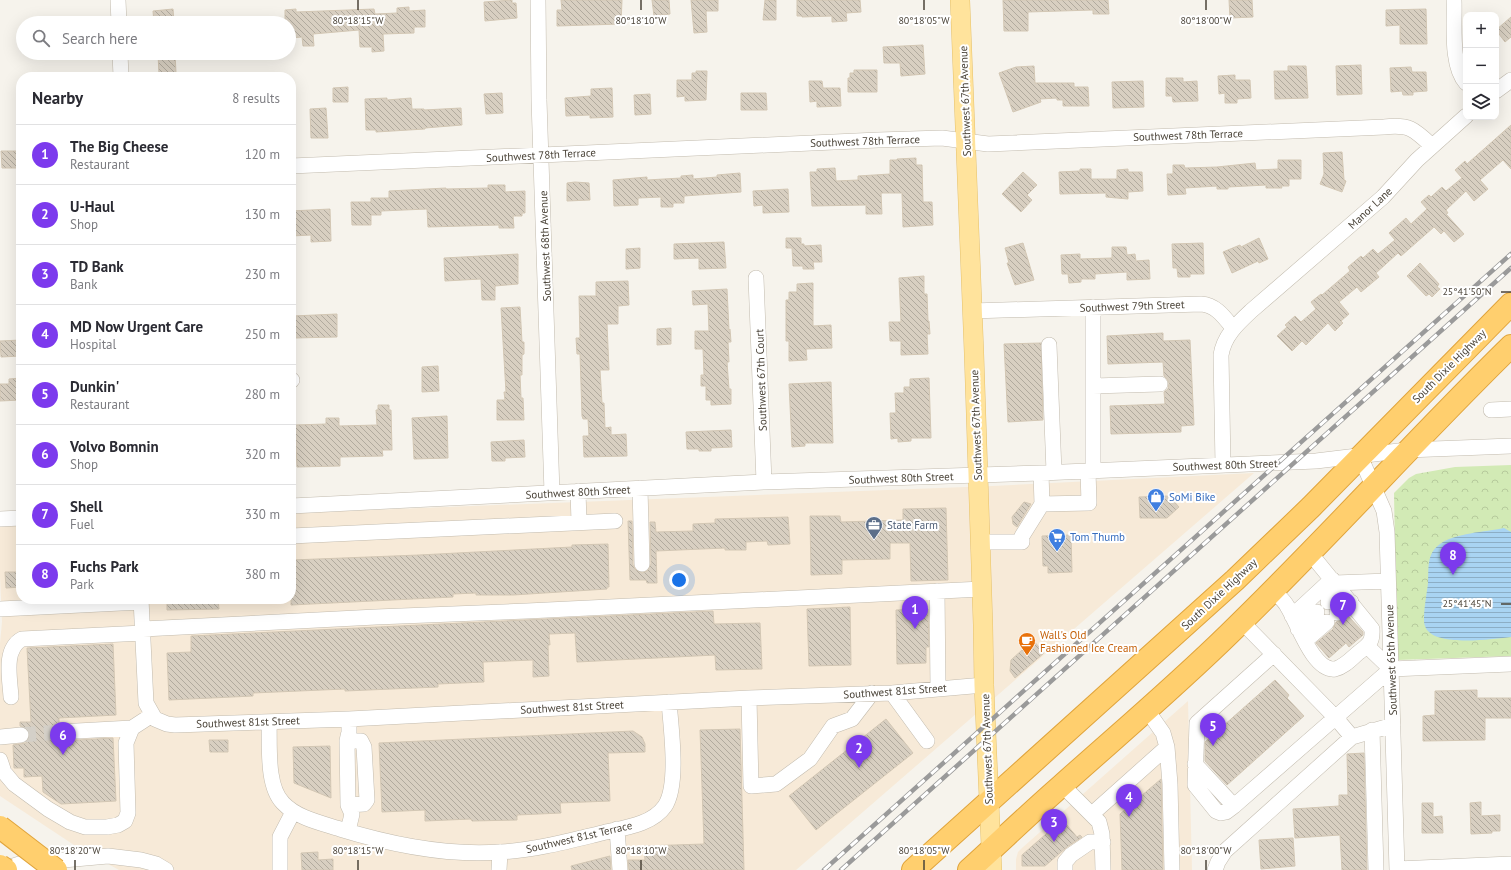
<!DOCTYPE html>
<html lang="en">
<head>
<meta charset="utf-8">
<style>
  :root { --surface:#fff; --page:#f7f7f7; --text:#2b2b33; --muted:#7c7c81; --line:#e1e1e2; --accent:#7c3aed }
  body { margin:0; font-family:"PT Sans",sans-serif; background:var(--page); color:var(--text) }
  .controls { position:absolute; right:12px; top:12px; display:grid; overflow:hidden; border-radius:8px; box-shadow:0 4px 16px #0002 }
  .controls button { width:36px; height:36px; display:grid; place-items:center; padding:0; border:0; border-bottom:1px solid var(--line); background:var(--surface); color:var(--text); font:20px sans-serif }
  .you { position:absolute; left:679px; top:580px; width:14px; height:14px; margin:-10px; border:3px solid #fff; border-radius:50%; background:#1a73e8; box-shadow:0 0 0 6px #1a73e833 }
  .badge { display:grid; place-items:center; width:26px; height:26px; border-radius:50%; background:var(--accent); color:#fff; font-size:13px; font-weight:700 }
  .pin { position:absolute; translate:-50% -33px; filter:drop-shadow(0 1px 2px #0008) }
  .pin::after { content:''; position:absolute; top:21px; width:14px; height:12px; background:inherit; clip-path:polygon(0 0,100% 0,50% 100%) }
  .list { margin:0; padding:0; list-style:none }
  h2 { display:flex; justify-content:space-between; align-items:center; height:52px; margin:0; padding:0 16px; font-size:17px }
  h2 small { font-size:13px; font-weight:400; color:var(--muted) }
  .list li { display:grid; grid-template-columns:26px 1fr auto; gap:12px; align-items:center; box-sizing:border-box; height:60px; padding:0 16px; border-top:1px solid var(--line) }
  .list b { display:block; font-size:15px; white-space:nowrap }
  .list p { margin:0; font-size:13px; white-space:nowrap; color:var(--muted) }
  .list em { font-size:13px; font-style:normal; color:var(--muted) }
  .icon { flex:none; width:22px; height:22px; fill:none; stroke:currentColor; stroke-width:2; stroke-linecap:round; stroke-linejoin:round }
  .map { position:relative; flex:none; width:1511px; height:870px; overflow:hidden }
  .search { position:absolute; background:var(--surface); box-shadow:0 4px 16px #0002; left:16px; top:16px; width:280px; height:44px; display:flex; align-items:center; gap:10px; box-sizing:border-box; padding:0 14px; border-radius:22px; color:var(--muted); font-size:15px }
  .panel { position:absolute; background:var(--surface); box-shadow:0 4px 16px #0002; left:16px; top:72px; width:280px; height:532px; border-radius:16px }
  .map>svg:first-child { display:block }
  .commercial { fill:#f7ead8 }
  .park { fill:url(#park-crowns) }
  .water { fill:url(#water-rules) }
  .building { fill:url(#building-back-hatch); stroke:#d3c7b4 }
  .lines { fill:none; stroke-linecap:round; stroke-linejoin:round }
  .minor-tunnel { stroke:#d4d0c8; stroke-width:15; stroke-dasharray:15 8; stroke-linecap:butt }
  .minor-casing { stroke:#c2bbae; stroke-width:16 }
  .major-casing { stroke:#e6c16a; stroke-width:20 }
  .highway-casing { stroke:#e0a43c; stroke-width:24 }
  .minor { stroke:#fff; stroke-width:15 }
  .major { stroke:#ffe39c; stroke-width:19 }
  .highway { stroke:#ffcf6e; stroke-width:22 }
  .rail-casing { stroke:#9a9a9a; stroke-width:4.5 }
  .rail { stroke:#fff; stroke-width:3; stroke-dasharray:9; stroke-linecap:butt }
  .highway-bridge-casing { stroke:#e0a43c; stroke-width:24; stroke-linecap:butt }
  .highway-bridge { stroke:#ffcf6e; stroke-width:22 }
  .ticks { fill:none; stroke:#4b4439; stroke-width:1.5 }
  .labels { text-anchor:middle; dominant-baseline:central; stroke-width:4; stroke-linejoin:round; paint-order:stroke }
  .street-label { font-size:11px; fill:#4b4439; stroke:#fff }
  .shop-label { font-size:11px; fill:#366cbe; stroke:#fff; text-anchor:start }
  .service-label { font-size:11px; fill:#4e5e75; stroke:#fff; text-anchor:start }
  .food-label { font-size:11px; fill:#c56008; stroke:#fff; text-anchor:start }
  .ticks-label { font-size:10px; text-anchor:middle; fill:#4b4439; stroke:#fff; stroke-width:4; stroke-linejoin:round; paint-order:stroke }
</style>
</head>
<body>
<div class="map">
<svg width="1511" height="870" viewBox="0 0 1511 870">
  <defs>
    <pattern id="park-crowns" width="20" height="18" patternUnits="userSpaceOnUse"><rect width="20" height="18" fill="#d2eab5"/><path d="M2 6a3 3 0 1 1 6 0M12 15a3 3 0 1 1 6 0" fill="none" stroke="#b6ca9c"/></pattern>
    <pattern id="water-rules" width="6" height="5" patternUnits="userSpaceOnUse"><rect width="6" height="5" fill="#a9d4f2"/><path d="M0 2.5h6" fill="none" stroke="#8caec5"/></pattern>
    <pattern id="building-back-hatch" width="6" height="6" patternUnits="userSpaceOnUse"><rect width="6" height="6" fill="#d8cfc1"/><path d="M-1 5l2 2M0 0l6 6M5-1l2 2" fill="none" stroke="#b1aa9e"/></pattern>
  </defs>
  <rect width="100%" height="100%" fill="#f6f3ec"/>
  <!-- commercial -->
  <path class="commercial" d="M1254,473L796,870H119L74,845L0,796V643L2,622L0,576V524L21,523V599H291V513L992,486Z
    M1188,701L1192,870H1016V859L1018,852L1022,848Z"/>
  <!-- park -->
  <path class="park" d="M1511,465V656L1397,660L1394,493L1409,478L1416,474L1455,467Z"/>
  <!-- water -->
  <path class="water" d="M1504,528L1511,532V637C1493,639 1432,648 1425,626C1422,618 1427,593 1428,583C1429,569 1426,554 1440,544C1455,533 1485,532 1504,528Z"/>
  <!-- building -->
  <path class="building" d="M512,0V3H516L517,18L485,21L484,2Z
    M561,0H622L621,24L557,26V10H562Z
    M652,0H669L670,14L654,16Z
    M691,0H718V11H706L707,32L694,33Z
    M765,0H776V20H763Z
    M797,0H860L861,12L846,13L847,21L832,22V16L802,17V16H797Z
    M1003,0H1108L1109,14H1093V10L1028,12V31H1004Z
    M1229,0H1252L1253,17L1230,18Z
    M409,7V11L425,10V27H414V33L383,34L384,51L372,52V47H360L359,30L313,34L314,46H303L302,37L289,38V23H285V10L296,9V12L374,9L375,14L397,13V8Z
    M173,9L174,23H154L153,11Z
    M1426,9L1427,44H1400V25L1386,26V10Z
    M1511,17V37L1505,42L1496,30Z
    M923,45L925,74L901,76L900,63H884L883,47Z
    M175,53L176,73L159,74L158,54Z
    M1361,65L1362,94L1337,95L1336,66Z
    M1034,66L1035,83H1074V87H1088L1089,106H1063V100H1057V98L1040,99L1041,102L1013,112L999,73L1016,67Z
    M1288,66H1306L1308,98L1275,99L1274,71H1288Z
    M1411,67L1412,72H1426L1427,91L1413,92V95H1403L1402,91L1391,92L1390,68Z
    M854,70H877V92H848V78H850V73H854Z
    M696,71H707L706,100L685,101V96L677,97V80H692V73H696Z
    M1235,75V80H1250L1251,98L1237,99V103H1225V93L1219,94L1218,76Z
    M1166,78H1183V82L1197,81L1198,101L1173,102L1172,96H1166Z
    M809,81H822L823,88H840L841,106L817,107V101L810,102Z
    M1143,81L1144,107L1113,108L1112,82Z
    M348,87V102H333V88Z
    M612,88L613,117L590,118V115L566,116L565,98L591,96V89Z
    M502,93L503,113L486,114L484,94Z
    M741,93H766L767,110H741Z
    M650,94L651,114L635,115L634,95Z
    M387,98V100L411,98L412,109H424V110L461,108L462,125L425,128V129L376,132V130H366L365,99Z
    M326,108L328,138H311L310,109Z
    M1511,125V169L1503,160L1480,180L1488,189L1474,201L1466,191L1446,210L1448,213L1446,214L1464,234L1454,242L1444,231L1441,234L1434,227L1401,256L1398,253L1376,273L1379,277L1361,292L1357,287L1339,302L1349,314L1341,321L1343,323L1335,331L1328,323L1306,345L1302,341L1292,351L1277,336L1287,327L1285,325L1295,316L1301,322L1316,309L1311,302L1321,294L1322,295L1350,271L1348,267L1361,256L1363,258L1373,249L1378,254L1395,240L1389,233L1406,218L1411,224L1427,209L1421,202L1429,195L1431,197L1442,187L1446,191L1462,178L1455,170L1465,161L1467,164Z
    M1,151H21V168H2Z
    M1342,152L1344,180L1346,181L1342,192L1320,184L1324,174L1323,153Z
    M916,158V165H922L923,202H932L933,225L903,227L902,193H881L882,214H866V205L812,206L810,172H817V169L835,168L836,181L858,180V176L890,174V160H897V159Z
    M1278,160H1301V179H1289V186H1281L1282,188H1266V185L1228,187V189H1217V186L1185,188L1186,194L1168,195L1167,174H1173V165H1184L1185,168L1217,167L1255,163L1256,170L1278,169Z
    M1080,169H1091V179H1117V170L1128,169V172H1142L1143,191L1128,192V199L1106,197V193L1060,194L1059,172L1080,171Z
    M1023,172L1037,185L1027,195L1032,200L1021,212L1002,194Z
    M740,173L741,192L684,196V203H673V207H661V197L638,198V205L614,206L613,180L647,177V180L681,178V176L693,175V179L717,177V175Z
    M575,182L589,183L590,200L567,201V183Z
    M488,185H505V192L525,191V213H522V216H513L514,228H499V225L428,227L427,209L381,211V215H371V225H352L351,202H371V198H389V191L446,188V189L488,188Z
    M788,189L789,212L763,213V205L754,206L753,191Z
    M330,209L331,241L311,242V235L291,236V211Z
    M786,238H801V244H804V246L821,245L822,262H813L814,269H803V266H793L792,248H786Z
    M1259,238L1268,259L1259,263L1258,261L1232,273L1223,252L1240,245L1241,247Z
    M724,242L726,268L699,269V258L674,259V244Z
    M1023,243L1034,280L1015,285L1007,263H1009L1005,248Z
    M1203,243L1204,274H1190V277H1178L1177,268H1173L1172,244Z
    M1112,247H1126L1127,255L1135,254L1136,261L1149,260L1150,279L1127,280V272L1095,274V279H1081V282L1069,283L1068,274H1062L1061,255L1080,254V259L1112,258Z
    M640,248V268L626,269V249Z
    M518,254V284L495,286V300H482L481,279L445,281L444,258Z
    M1420,263L1439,284L1437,287L1440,289L1432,297L1429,294L1426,296L1407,276Z
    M924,276V294H927L928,321H929L930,334H927L928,354L901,355V341H890L889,322H901L899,278Z
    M628,281L629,305L618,306V324H607L609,370H600L602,403H604L605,428L611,427V435L626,434L627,456L584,457L583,436H589L588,419H583L582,416L580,354H577L576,338H580L579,296H596V282Z
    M813,283V326L831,325L832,348L806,349L807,360L789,361V341H786V300H789V292H797V284Z
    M727,289L729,330L730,329L731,342H728L729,362H727L729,389H731V404L711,405V400H706V386H701V375H704L703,349H695V331H709L708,304L693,305L692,291Z
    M520,307L522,342H524V354L522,355V375H520L521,398H523L524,420H497V400H505L504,392H506L501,308Z
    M337,314V337L294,338L293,316Z
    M671,328V344L657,345V329Z
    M1163,333V341L1190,340L1194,425L1181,426V432L1111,434L1110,406L1165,404L1164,392L1168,389L1169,383L1167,379L1164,376L1163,362L1108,364L1107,336Z
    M21,340V356L1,357L0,341Z
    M1041,343L1043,420L1008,422L1004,344Z
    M438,366L439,391L422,392V367Z
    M21,378V400L0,401V384H9V379Z
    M929,378L931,438H911V441L898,442V438L891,439L890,413H896L895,393H904V387H910V379Z
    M831,382L833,443H805V446L792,447L789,384Z
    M378,405H389V410H391L392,450H382L383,456L340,457V466L297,467L295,425L326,424V418H339V426L377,425L376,410H378Z
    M447,416L448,458L414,459L412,418Z
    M731,430L732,447L711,448V451H699V449H687L686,432Z
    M524,440L525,457L505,458V461H492L491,442Z
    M1169,496L1179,507L1167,518H1140L1139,497Z
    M1024,502L1031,504L1017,527L1013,524L1012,517Z
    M946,508L948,580L911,581L910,543H890V559L842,560V574L811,575L810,516H840L841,522L903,520V509Z
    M788,517L790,544L768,545L767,541L746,542V550H725V548L656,551L657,583H647L646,580H630L628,521H632L633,565L635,569L642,573L647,571L651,564L650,522H655L656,532L693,531V524L715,523V519Z
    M1071,535L1072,572L1048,573V566H1043L1042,536Z
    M608,544L609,587H607V589L513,595H476V593L453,594V597L291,605L292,560L419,555L572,547V545Z
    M5,572H21V587L6,588Z
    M167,599H218L219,609L167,610Z
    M850,607L851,665L809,666L807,609Z
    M928,609L929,647H926V663L897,664L896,610Z
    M713,611L714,624L760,623L762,669L716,670L715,655L577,662L575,633L549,634L550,645H548L549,676L533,677V660L483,662L484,682L438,684V687L345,691V689L253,693V696L169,700L167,653L191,652V636Z
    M1348,616L1363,632V635L1349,647L1346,643L1329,658L1316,643L1333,629L1336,622L1342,620Z
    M1033,640L1044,653L1015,678L1010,671L1011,660Z
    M113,644L116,715L59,718V723L54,725L50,732L52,737L59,741L113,738L116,801L61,804L43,792L42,776L24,777V768H14L13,745L26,743L29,739L30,735L28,729L20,726V722H31L27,648Z
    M1275,680L1289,695L1287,698L1304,716L1227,785L1205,761V742Z
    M1477,690V698H1511V718H1485V740L1423,741V716L1435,715V691Z
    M886,719L913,753L816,830L789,796Z
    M740,729L744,870H629L628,860H645L644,846L704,844L700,730Z
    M633,731L642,737L645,744V752L608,753L610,801L560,803L561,813L517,815V820L472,821L471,819L425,821V810L382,812L379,743Z
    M209,740H228V752H210Z
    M330,746L331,798L294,783L293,747Z
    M1364,753L1367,870H1342L1340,835L1295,838L1293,809L1339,806V795H1348L1347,754Z
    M1161,779L1163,870H1122L1120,814Z
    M1481,802V816L1500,815V831H1492V833L1471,834L1470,803Z
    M1422,803H1433V817L1442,816L1443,833H1422Z
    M1061,818L1077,837L1080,835L1082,837L1067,847L1045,866H1022V855L1054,827L1053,826Z
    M1293,838L1295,866L1261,869L1259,840Z
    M318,852V860L333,859V870H302L301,853Z
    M610,856L611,870H572L571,866Z"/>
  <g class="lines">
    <!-- minor-tunnel -->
    <path class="minor-tunnel" d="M21,735L59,732"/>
    <defs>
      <path id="minor" d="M118,0L119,23
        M538,0L539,100L552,493
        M1454,0C1455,23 1450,65 1466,83
        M120,53L121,77
        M1496,91L1511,80
        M291,166L878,140L942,138L988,144L1384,127C1409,124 1414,129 1432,146
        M756,278L764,482
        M1093,307V471
        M972,311L1201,304C1216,305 1224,317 1233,328
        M1049,345L1054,472
        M291,381L292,380
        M1093,386L1160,384
        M1491,410L1511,409
        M1360,456L1384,511L1387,532L1397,870
        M1223,465L1221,355C1224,336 1237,324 1251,311L1383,197L1417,160L1466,116
        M1041,473L1042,504
        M640,488L642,564
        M578,491L579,522
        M291,506L764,482L1041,473L1316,461L1407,450L1511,446
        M0,519L21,518
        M291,536L615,521
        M980,542H1022V536L1042,504L1089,503L1088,471
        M1335,583L1388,581
        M1273,590C1277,595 1284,600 1287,606C1297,621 1313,672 1335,669C1344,667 1351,659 1358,653C1368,645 1373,643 1372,629L1310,553
        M937,591L938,689
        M141,599L146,703L155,719L167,724L175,725L349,719L749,698L892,693L984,685
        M1328,602L1341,590
        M0,609L141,602
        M1337,613L1351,602
        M1292,616L1332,579
        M1242,622L1335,717L1352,737
        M143,629L376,617L527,611L982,589
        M1298,629L1317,612
        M1305,641L1327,622
        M1367,646L1391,669
        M1274,654L1197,723L1195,785L1216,811L1221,813L1226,812L1234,806L1391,669
        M1391,669L1511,664
        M892,693L927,741
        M11,697C10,679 3,649 22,639L143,633
        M749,698L751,786L776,784L810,759L833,726L852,719L872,693
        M1147,710L1163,733L1167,747L1170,784L1172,870
        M269,722C270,745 266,786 283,803C297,818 321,823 340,829C392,845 447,856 501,852C536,850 569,841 602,833C623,828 652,825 665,806C679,785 671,728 669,702
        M1372,730L1376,870
        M59,732L132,728
        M0,737L21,735
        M347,741H361L364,747L367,800L364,804L348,805
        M0,760L4,772L14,784L48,809L70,822L85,827H107L118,825L125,821L128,813L126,743L132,728L152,715
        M1195,764L1234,806
        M1062,785L1099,822L1102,834L1103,870
        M1092,814L1167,747
        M617,829L620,870
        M348,831L352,814L348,805L347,741L349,732V719
        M1397,869L1511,864
        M1,870L19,864L108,856L141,860L156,864L166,870
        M280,870V837L293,812
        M499,870L500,852
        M1065,870V862L1071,855L1090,842H1103
        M1215,870L1218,862L1225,851L1352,737L1393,725"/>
      <path id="major" d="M960,0L974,353L983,625L984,685L992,870"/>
      <path id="highway" d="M913,870L1235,580L1311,507L1511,304
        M969,870C1000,842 1030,813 1061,786C1118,735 1176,686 1230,633C1326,540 1415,440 1511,346"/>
    </defs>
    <!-- minor casing -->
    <use href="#minor" class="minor-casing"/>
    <!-- major casing -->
    <use href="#major" class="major-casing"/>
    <!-- highway casing -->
    <use href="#highway" class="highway-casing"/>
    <!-- minor -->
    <use href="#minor" class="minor"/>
    <!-- major -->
    <use href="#major" class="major"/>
    <!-- highway -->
    <use href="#highway" class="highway"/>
    <defs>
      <path id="rail" d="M824,870L1511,254
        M841,870L1511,268"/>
    </defs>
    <!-- rail casing -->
    <use href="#rail" class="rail-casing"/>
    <!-- rail -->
    <use href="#rail" class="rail"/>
    <defs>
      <path id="highway-bridge" d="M0,827L56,870
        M0,866L6,870"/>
    </defs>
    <!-- highway-bridge casing -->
    <use href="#highway-bridge" class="highway-bridge-casing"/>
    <!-- highway-bridge -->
    <use href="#highway-bridge" class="highway-bridge"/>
  </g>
  <!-- ticks -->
  <path class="ticks" d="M358,0V10M641,0V10M924,0V10M1206,0V10M1501,292H1511M1501,604H1511M75,860V870M358,860V870M641,860V870M924,860V870M1206,860V870"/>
  <!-- icons -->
  <defs>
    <symbol id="shop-pin" viewBox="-11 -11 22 30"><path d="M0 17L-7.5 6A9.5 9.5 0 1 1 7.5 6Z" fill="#3f7fe0" stroke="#fff"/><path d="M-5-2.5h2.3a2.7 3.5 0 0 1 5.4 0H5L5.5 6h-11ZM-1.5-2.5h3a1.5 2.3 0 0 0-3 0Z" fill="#fff"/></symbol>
    <symbol id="office-pin" viewBox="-11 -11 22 30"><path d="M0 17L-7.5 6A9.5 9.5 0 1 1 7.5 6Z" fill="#5c6f8a" stroke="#fff"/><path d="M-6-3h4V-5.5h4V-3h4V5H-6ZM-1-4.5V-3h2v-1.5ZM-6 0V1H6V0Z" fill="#fff"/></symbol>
    <symbol id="supermarket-pin" viewBox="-11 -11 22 30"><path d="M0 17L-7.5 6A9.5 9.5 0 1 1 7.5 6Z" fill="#3f7fe0" stroke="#fff"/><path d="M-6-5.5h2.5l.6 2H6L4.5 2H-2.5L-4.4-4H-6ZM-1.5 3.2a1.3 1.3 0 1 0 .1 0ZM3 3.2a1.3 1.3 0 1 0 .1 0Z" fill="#fff"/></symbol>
    <symbol id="cafe-pin" viewBox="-11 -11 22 30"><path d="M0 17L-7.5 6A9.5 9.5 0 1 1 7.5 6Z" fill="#e8710a" stroke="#fff"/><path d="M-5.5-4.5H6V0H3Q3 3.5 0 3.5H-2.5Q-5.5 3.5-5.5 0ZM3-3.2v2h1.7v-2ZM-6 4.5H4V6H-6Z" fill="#fff"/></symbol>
  </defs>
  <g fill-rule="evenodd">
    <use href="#shop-pin" x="1146" y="487" width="20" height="27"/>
    <use href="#office-pin" x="864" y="515" width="20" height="27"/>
    <use href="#supermarket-pin" x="1047" y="527" width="20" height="27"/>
    <use href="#cafe-pin" x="1017" y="631" width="20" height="27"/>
  </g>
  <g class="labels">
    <!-- street labels -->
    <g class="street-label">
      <text transform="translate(965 101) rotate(-92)">Southwest 67th Avenue</text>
      <text transform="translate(1188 135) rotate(-2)">Southwest 78th Terrace</text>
      <text transform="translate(865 141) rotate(-2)">Southwest 78th Terrace</text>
      <text transform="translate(541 155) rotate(-3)">Southwest 78th Terrace</text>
      <text transform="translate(1370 208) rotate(-43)">Manor Lane</text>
      <text transform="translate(545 246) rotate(-92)">Southwest 68th Avenue</text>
      <text transform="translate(1132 306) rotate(-2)">Southwest 79th Street</text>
      <text transform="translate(1449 366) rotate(-45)">South Dixie Highway</text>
      <text transform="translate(761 380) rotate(-92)">Southwest 67th Court</text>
      <text transform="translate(976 425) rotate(-92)">Southwest 67th Avenue</text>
      <text transform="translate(1225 465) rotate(-2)">Southwest 80th Street</text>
      <text transform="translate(901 478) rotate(-2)">Southwest 80th Street</text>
      <text transform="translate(578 492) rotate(-3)">Southwest 80th Street</text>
      <text transform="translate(1219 594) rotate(-43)">South Dixie Highway</text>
      <text transform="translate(1391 660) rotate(-92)">Southwest 65th Avenue</text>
      <text transform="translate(895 691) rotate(-4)">Southwest 81st Street</text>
      <text transform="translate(572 707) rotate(-3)">Southwest 81st Street</text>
      <text transform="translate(248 722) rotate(-2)">Southwest 81st Street</text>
      <text transform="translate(987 749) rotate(-92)">Southwest 67th Avenue</text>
      <text transform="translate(579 837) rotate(-13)">Southwest 81st Terrace</text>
    </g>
    <!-- shop labels -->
    <g class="shop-label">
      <text x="1169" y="497">SoMi Bike</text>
      <text x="1070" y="537">Tom Thumb</text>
    </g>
    <!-- service labels -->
    <g class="service-label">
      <text x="887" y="525">State Farm</text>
    </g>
    <!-- food labels -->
    <g class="food-label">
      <text x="1040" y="635">Wall's Old<tspan x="1040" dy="13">Fashioned Ice Cream</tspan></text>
    </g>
  </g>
  <g class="ticks-label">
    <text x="358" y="24">80°18'15"W</text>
    <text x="641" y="24">80°18'10"W</text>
    <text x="924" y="24">80°18'05"W</text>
    <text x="1206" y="24">80°18'00"W</text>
    <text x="1467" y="295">25°41'50"N</text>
    <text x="1467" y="607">25°41'45"N</text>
    <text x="75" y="854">80°18'20"W</text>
    <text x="358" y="854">80°18'15"W</text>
    <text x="641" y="854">80°18'10"W</text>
    <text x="924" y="854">80°18'05"W</text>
    <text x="1206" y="854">80°18'00"W</text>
  </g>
</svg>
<div class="controls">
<button>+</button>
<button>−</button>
<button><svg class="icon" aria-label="layers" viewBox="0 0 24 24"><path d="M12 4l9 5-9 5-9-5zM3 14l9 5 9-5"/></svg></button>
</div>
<div class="you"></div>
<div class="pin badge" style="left:915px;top:629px">1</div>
<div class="pin badge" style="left:859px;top:768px">2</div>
<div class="pin badge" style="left:1054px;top:842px">3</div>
<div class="pin badge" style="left:1129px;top:817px">4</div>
<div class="pin badge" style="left:1213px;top:746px">5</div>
<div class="pin badge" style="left:63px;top:755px">6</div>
<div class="pin badge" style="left:1343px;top:625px">7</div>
<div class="pin badge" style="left:1453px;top:575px">8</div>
<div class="search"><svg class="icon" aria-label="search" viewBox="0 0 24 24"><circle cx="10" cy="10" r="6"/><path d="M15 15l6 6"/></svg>Search here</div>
<section class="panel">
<h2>Nearby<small>8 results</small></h2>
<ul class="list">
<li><span class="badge">1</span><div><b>The Big Cheese</b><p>Restaurant</p></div><em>120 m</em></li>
<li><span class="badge">2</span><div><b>U-Haul</b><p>Shop</p></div><em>130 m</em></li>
<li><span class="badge">3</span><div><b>TD Bank</b><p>Bank</p></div><em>230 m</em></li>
<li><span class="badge">4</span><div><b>MD Now Urgent Care</b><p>Hospital</p></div><em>250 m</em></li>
<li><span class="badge">5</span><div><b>Dunkin'</b><p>Restaurant</p></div><em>280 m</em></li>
<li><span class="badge">6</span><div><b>Volvo Bomnin</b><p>Shop</p></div><em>320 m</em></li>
<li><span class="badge">7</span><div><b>Shell</b><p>Fuel</p></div><em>330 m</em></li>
<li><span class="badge">8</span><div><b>Fuchs Park</b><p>Park</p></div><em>380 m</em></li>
</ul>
</section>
</div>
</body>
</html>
